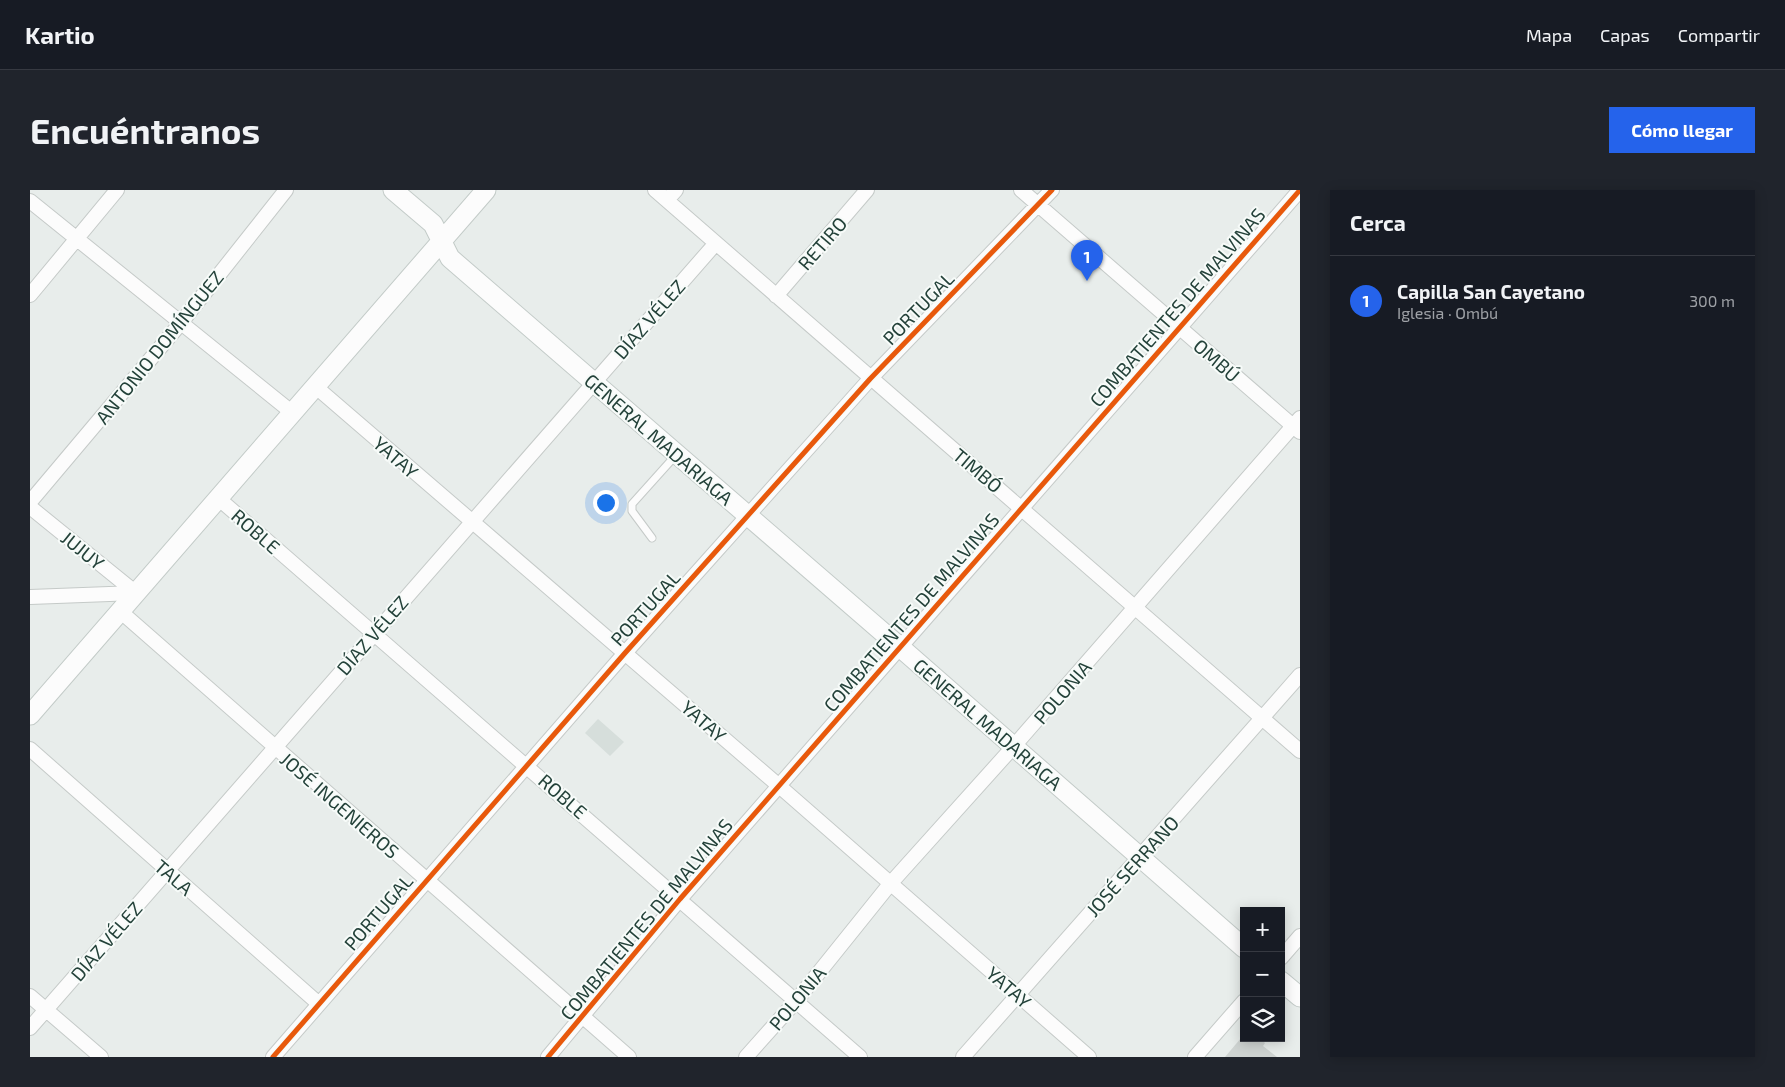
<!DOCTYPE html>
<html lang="es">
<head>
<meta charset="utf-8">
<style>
  :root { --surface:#171b24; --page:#20242c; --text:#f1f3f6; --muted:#9ea1a6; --line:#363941; --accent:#2563eb }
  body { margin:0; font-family:"Exo 2",sans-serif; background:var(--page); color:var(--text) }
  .controls { position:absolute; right:15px; bottom:15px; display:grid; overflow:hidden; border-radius:0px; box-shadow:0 2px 12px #0003 }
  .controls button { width:45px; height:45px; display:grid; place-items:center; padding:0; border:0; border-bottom:1px solid var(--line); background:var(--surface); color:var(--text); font:25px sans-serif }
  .you { position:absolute; left:575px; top:312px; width:18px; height:18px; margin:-12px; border:4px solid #fff; border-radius:50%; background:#1a73e8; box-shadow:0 0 0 8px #1a73e833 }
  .badge { display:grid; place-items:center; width:32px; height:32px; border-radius:50%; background:var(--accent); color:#fff; font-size:16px; font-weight:700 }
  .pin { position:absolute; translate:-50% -41px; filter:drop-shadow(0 1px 2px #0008) }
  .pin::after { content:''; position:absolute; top:26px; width:18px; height:15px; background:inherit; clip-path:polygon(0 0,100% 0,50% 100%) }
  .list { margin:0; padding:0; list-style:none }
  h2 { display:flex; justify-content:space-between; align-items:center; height:65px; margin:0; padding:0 20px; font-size:21px }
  h2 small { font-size:16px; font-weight:400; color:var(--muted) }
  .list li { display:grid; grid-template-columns:32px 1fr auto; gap:15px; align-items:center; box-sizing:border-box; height:90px; padding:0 20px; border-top:1px solid var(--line) }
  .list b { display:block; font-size:19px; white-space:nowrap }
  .list p { margin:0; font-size:16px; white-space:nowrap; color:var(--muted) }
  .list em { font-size:16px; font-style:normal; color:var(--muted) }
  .icon { flex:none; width:28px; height:28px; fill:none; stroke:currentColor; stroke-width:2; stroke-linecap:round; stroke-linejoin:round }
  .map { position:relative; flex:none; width:1270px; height:867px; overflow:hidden; border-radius:0px }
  header { display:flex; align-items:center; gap:30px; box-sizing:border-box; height:70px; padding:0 25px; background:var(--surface); border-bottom:1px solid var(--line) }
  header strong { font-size:24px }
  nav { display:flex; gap:28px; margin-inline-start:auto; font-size:18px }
  .intro { display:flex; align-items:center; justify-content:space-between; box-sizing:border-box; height:120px; padding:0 30px }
  h1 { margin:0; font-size:35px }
  .button { padding:12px 22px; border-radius:0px; background:var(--accent); color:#fff; font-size:18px; font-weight:700 }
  main { display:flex; gap:30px; padding:0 30px }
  aside { flex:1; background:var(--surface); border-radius:0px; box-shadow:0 2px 12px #0003 }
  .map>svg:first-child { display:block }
  .built { fill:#d6dedb }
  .building { fill:#cfd4d2 }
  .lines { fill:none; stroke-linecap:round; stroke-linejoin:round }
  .lane-casing { stroke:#c5cac8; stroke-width:9 }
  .street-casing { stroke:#c5cac8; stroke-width:16 }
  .secondary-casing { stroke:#c3cbc8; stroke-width:21 }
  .lane { stroke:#fcfcfc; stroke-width:7 }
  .street { stroke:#fcfcfc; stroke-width:14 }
  .secondary { stroke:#fcfcfc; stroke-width:19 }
  .cycleway-casing { stroke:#f7fbf9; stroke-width:8 }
  .cycleway { stroke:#e8590c; stroke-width:5 }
  .labels { text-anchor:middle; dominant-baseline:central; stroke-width:4; stroke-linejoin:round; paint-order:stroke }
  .street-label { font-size:19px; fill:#24423a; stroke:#f7fbf9 }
</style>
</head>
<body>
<header>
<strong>Kartio</strong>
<nav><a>Mapa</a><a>Capas</a><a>Compartir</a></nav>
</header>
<div class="intro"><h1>Encuéntranos</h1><a class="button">Cómo llegar</a></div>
<main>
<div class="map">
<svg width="1270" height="867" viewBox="0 0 1270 867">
  <rect width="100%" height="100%" fill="#e8edeb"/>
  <!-- built -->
  <path class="built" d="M568,529L594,552L580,566L555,543Z"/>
  <!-- building -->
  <path class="building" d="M1211,848H1230L1235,853L1233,856L1247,867H1195Z"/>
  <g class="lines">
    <defs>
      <path id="lane" d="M622,348L602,321V314L646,265"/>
      <path id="street" d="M625,0L1270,561
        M991,0L1270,242
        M637,10L646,0
        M0,11L264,224
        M0,105L87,0
        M746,106L837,0
        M286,197L748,595L1059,867
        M188,308L830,867
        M0,312L150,134L256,0
        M0,317L106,403
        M0,407L106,403
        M90,421L599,867
        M0,559L289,814
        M1251,768L1270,746
        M0,806L71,867
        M0,838L686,53
        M243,867L595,463L840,189L1022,0
        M518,867L650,709L1270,0
        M716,867L766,811L860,694L984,556L1270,228
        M933,867L1270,485
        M1165,867L1214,811"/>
      <path id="secondary" d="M363,0L403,34L420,68L871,458L1214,758
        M0,525L456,0
        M1251,791L1270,807"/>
    </defs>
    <!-- lane casing -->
    <use href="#lane" class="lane-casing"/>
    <!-- street casing -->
    <use href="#street" class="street-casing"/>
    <!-- secondary casing -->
    <use href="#secondary" class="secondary-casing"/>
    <!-- lane -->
    <use href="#lane" class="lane"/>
    <!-- street -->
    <use href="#street" class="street"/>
    <!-- secondary -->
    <use href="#secondary" class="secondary"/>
    <defs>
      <path id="cycleway" d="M243,867L595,463L840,189L1022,0
        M518,867L650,709L1270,0"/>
    </defs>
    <!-- cycleway casing -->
    <use href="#cycleway" class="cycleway-casing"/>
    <!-- cycleway -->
    <use href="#cycleway" class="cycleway"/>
  </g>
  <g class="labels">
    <!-- street labels -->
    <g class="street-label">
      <text transform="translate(792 53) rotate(-49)">RETIRO</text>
      <text transform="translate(1147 117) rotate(-49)">COMBATIENTES DE MALVINAS</text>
      <text transform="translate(888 118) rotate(-46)">PORTUGAL</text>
      <text transform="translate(619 129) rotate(-49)">DÍAZ VÉLEZ</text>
      <text transform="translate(129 157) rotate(-51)">ANTONIO DOMÍNGUEZ</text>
      <text transform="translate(1187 170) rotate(41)">OMBÚ</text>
      <text transform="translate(629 249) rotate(41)">GENERAL MADARIAGA</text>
      <text transform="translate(366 267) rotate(41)">YATAY</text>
      <text transform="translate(948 280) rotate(40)">TIMBÓ</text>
      <text transform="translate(226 341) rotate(41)">ROBLE</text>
      <text transform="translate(53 360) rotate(39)">JUJUY</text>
      <text transform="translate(615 418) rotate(-48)">PORTUGAL</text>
      <text transform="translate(881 422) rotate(-49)">COMBATIENTES DE MALVINAS</text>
      <text transform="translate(342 445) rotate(-49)">DÍAZ VÉLEZ</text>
      <text transform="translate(1032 502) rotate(-49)">POLONIA</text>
      <text transform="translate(674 531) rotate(41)">YATAY</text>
      <text transform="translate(958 534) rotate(41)">GENERAL MADARIAGA</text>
      <text transform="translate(533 606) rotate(41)">ROBLE</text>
      <text transform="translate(310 615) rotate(41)">JOSÉ INGENIEROS</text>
      <text transform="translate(1102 676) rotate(-48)">JOSÉ SERRANO</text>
      <text transform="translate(144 687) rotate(41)">TALA</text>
      <text transform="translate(348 722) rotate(-49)">PORTUGAL</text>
      <text transform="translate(616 729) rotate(-50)">COMBATIENTES DE MALVINAS</text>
      <text transform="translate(76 751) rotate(-49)">DÍAZ VÉLEZ</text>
      <text transform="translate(979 797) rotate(41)">YATAY</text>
      <text transform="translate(767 808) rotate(-50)">POLONIA</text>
    </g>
  </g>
</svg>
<div class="controls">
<button>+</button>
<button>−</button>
<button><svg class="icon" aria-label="layers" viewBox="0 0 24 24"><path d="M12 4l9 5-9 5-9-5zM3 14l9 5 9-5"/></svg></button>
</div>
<div class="you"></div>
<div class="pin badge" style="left:1057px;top:91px">1</div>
</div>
<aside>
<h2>Cerca<small></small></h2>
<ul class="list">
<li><span class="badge">1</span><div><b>Capilla San Cayetano</b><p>Iglesia · Ombú</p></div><em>300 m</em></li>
</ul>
</aside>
</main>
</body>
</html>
